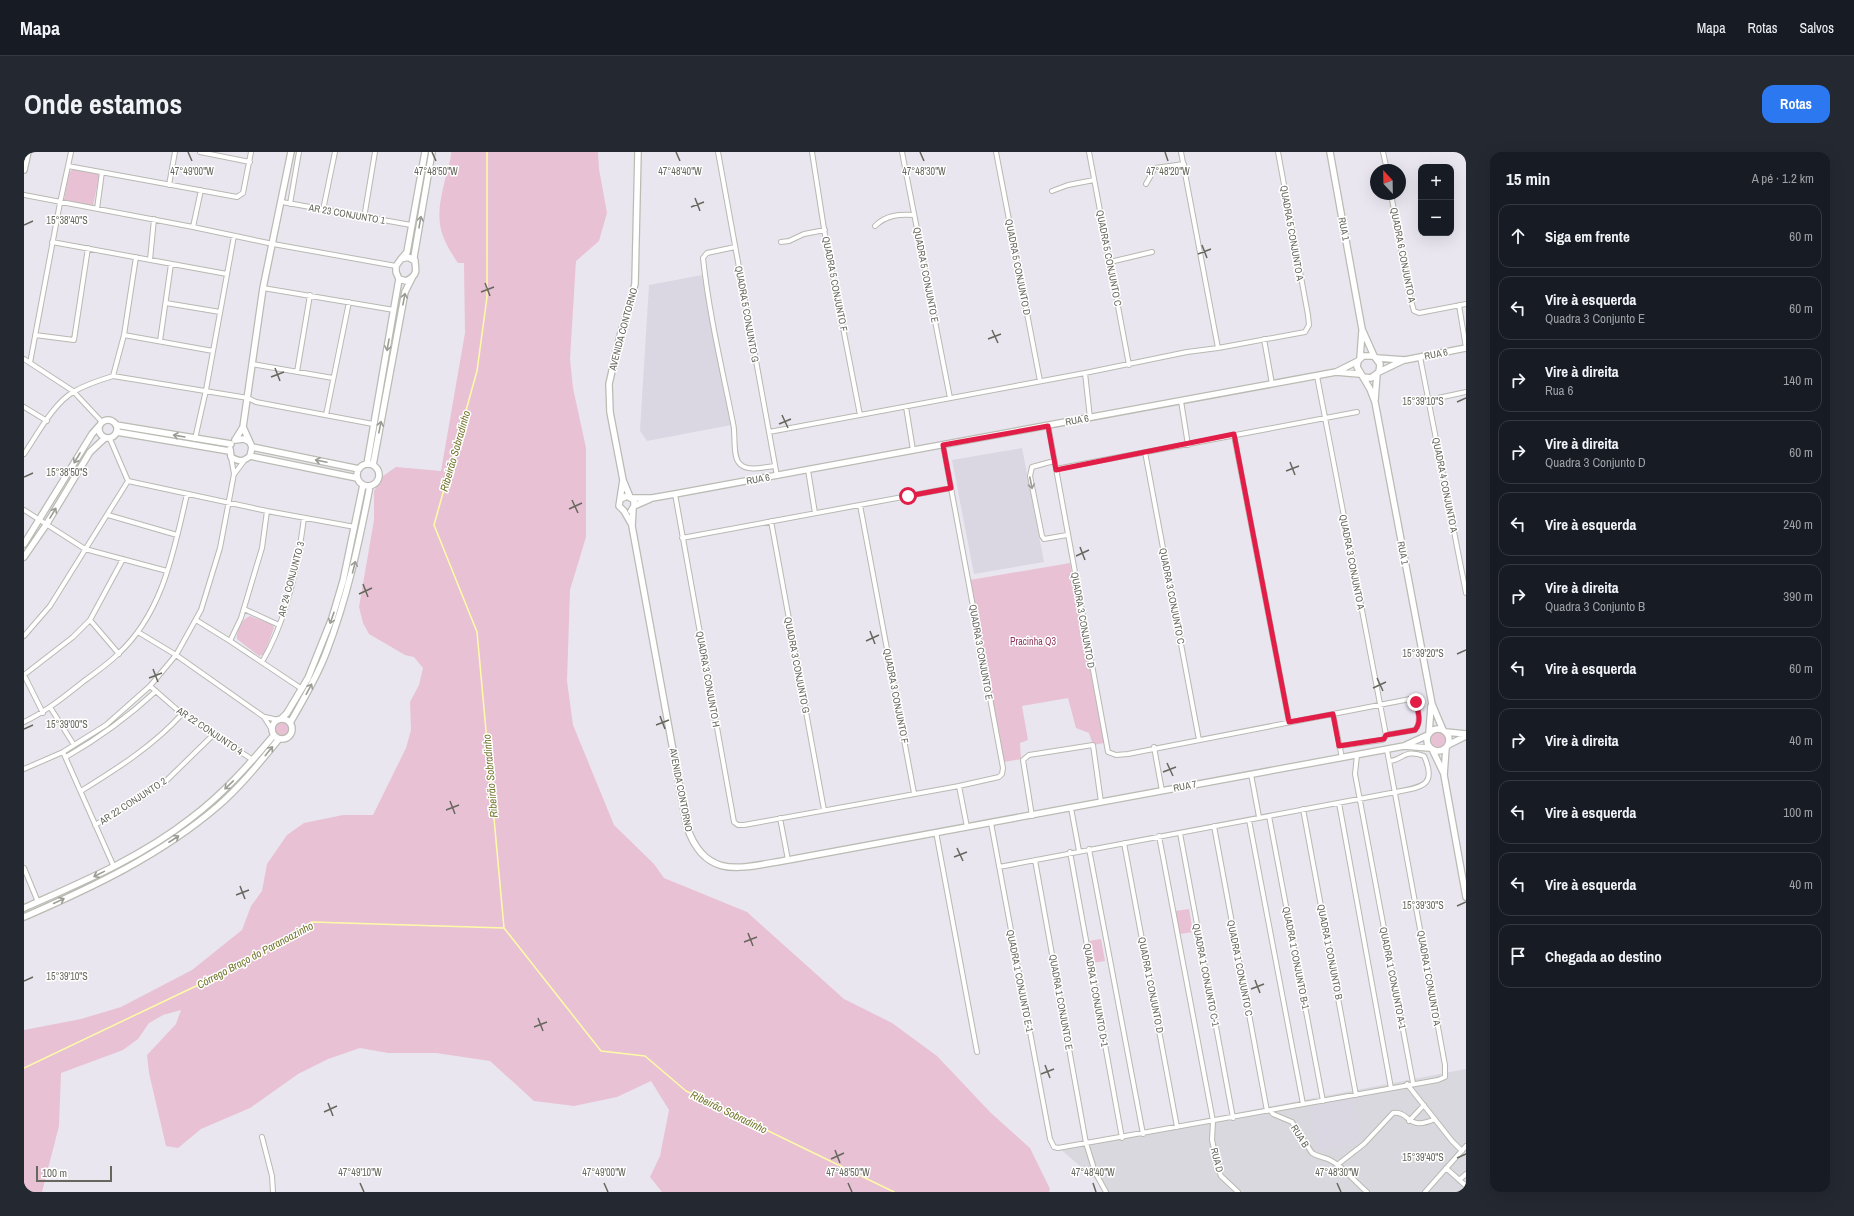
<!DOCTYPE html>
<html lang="pt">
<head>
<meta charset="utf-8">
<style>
  :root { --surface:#171b24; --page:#242831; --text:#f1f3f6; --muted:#9ea1a6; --line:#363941; --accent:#2b78f1 }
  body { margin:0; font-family:"Archivo Narrow",sans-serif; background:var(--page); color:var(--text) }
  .controls { position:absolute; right:12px; top:12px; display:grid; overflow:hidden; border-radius:8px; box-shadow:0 4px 16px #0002 }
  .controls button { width:36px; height:36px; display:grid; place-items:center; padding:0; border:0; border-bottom:1px solid var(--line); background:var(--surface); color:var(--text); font:20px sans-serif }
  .compass { position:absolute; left:1346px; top:12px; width:36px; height:36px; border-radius:50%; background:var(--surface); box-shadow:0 4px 16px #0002; rotate:338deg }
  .scale { position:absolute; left:12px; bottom:10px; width:76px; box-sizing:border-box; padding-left:4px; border:2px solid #66675d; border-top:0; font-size:11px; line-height:14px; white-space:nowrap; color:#66675d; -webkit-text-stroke:3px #fff; paint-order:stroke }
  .stop { position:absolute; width:12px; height:12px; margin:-9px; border:3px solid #e11d48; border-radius:50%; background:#fff }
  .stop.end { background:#e11d48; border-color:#fff; box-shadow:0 1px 4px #0008 }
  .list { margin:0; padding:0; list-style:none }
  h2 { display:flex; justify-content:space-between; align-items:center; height:52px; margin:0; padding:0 16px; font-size:17px }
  h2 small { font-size:13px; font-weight:400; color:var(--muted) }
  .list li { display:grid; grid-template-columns:26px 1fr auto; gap:12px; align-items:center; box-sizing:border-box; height:64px; margin:0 8px 8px; padding:0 8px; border:1px solid var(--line); border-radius:12px }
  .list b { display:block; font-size:15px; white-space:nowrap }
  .list p { margin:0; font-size:13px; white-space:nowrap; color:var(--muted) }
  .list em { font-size:13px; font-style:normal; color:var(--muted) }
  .icon { flex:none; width:22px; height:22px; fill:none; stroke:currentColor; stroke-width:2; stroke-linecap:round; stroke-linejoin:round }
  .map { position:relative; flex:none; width:1442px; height:1040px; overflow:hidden; border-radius:12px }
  header { display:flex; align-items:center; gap:24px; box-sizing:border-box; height:56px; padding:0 20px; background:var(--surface); border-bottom:1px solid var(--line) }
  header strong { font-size:19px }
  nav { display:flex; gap:22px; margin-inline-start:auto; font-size:14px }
  .intro { display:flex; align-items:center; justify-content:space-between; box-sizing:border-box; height:96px; padding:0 24px }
  h1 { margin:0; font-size:28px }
  .button { padding:10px 18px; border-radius:12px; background:var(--accent); color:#fff; font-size:14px; font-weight:700 }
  main { display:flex; gap:24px; padding:0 24px }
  aside { flex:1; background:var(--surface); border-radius:12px; box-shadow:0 4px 16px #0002 }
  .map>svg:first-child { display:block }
  .industrial { fill:#dad8df }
  .education { fill:#dad7e2 }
  .green { fill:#e9c1d4 }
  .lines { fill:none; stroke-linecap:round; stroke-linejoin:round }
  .stream { stroke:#fffca7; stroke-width:1.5 }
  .street-casing { stroke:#b8b9b1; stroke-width:6 }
  .secondary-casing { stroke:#babbb2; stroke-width:8 }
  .street { stroke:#fff; stroke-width:4 }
  .secondary { stroke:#fff; stroke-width:5.5 }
  .oneway { stroke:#9c9c96 }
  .route { stroke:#e11d48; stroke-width:5 }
  .ticks { fill:none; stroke:#66675d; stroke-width:1.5 }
  .labels { text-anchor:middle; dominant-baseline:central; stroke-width:3; stroke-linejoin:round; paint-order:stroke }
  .street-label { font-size:10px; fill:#66675d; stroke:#fff }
  .park-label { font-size:10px; fill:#8f345a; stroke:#fff }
  .water-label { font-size:11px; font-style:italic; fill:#73762c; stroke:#fff }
  .ticks-label { font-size:10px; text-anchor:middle; fill:#66675d; stroke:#fff; stroke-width:3; stroke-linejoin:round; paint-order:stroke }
</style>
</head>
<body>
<header>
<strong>Mapa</strong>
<nav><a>Mapa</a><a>Rotas</a><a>Salvos</a></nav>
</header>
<div class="intro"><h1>Onde estamos</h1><a class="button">Rotas</a></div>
<main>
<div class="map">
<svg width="1442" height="1040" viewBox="0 0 1442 1040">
  <rect width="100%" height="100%" fill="#e9e6f0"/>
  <!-- industrial -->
  <path class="industrial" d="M1442,917V1040H1086L1034,995Z"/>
  <!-- education -->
  <path class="education" d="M678,123L707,273L623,289L616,279L625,133Z
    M998,296L1020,410L950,422L928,308Z
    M1329,946L1338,990L1294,999L1285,954Z"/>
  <!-- green -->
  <path class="green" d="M427,0H574L575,17L583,61L575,89L552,109L546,207L549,236L562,296V385L546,438L543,529L549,573L590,673L630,712L640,726L723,760L820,847L868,871L913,904L967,961L1006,996L1026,1037L1025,1040H638L626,1025L636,1004L645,958L627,929L593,945L550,954L510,949L466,909L412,901H364L336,896L304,907L274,922L226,956L177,977L154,996L142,994L125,921L123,903L152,872L157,858L139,863L125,871L114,887L99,898L37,921L35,974L18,1040H0V878L57,867L97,855L168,818L218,778L227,754L238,739L243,712L263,683L280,671L319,663H349L382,596L387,578L386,550L395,533L399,516L390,505L381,503L345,482L339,471L335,455L350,368V339L359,324L372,315L417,319L441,181L440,111H434C412,79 412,65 421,28C423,19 427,9 427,0Z
    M50,17L73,21L75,24L69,54L41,50L40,48L45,20Z
    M1046,411L1080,591L1069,593L1065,581L1052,576L1044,546L998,554L1004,588L996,591L997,607L980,610L946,428Z
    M226,464L248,472L250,476L240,502L235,504L213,487C212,479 218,467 226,464Z
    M249 577a9 9 0 1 1 18 0a9 9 0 1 1-18 0Z
    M1405 589a9 9 0 1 1 18 0a9 9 0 1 1-18 0Z
    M1165,757L1169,780L1156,782L1151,759Z
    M1077,787L1081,809L1068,811L1065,789Z"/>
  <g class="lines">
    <!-- stream -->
    <path class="stream" d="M463,0V145L453,219L410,373L453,480L480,776L577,899L621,904L662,939L870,1040
      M0,916L191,825L288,770L480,776"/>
    <defs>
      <path id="street" d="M176,0L226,10
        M694,0L753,324
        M788,0L801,83L836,263
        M878,0L926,246
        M972,0L1016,229
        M1065,0L1105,213
        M1157,0L1194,196
        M1359,0L1363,18
        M44,14L213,45L219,41L227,0
        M1122,32L1131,16L1160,12
        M145,33L151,0
        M1028,39L1044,33L1070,28
        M1367,42L1386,145L1390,159L1395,161L1442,152
        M0,43L169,75L249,92L372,114
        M258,50L387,73
        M266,52L275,0
        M73,57L78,20
        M299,58L311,0
        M340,66L351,0
        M851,74C862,63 875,62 890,63
        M169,75L177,38
        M28,90L203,122
        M757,90L765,89L780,82L801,78
        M711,95L683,101L679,106C685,162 698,216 709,271C712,282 708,305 716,312C723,320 742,315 751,314
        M126,108L130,67
        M1086,110L1128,100
        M239,136L370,158
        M142,151L196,160
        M1435,153L1442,196
        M11,183L50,188L64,96
        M100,183L189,199
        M1240,187L1248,232
        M136,189L147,112
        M1396,205L1442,441
        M0,207L49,239L78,270
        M6,211L36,51L47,0
        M228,212L309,226
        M273,220L286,143
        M1061,221L1066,266
        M89,224L100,183L112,105
        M1293,224L1362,583L1360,587L1358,588L1315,594
        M1405,248L1442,240
        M1157,249L1164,293
        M0,255L23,269
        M882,255L889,298
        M302,263L325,150
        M1024,273L1084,600L1092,603L1104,602L1386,547L1390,548C1394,556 1398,570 1391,578L1362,583
        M745,280L1061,221L1163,200L1194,196L1281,180L1285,173L1284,163L1254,0
        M1210,283L1265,570
        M86,287L104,329
        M171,287L182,238L210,84
        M919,293L979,616L978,622L975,625L935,634L943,675
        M1121,300L1175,588
        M0,302C13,283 30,250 51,239C63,232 76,228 89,224L224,246L232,250L349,272
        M1030,309L1008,315L1006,324L1018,384L1020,387L1043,383
        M1032,317L1333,260
        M784,318L791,361
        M211,321L220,309
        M104,329L243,359L331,375
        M651,342L710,670L714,673H720L935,634
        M836,353L890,641
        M0,358L61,397L143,419
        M84,363L153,383
        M747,369L800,658
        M658,386L927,336
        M220,457L255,473
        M66,468L95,502
        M172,468L206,489L278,537
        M114,480L152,503L240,565L248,578
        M0,484L26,454L104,329
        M206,489L217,466L238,396L243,359
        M238,510C263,468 274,414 280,366
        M0,523L49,485L66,468L99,407
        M0,523L19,561
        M126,534L158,562L229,608
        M26,555L50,593
        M1309,562L1318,606
        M241,565L254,568
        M0,570C23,559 41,544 60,529C72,520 84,512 94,502C139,461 150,398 163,342
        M1130,595L1138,639
        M39,600L90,715
        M1333,603L1331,622L1389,931
        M42,605C75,586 104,565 132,539
        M0,617L39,600L82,573L126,534L152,503L177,458L196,396L210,322L207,305
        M1227,622L1235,665
        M57,639C94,616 129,594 158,562
        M1315,651L1367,936
        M1047,656L1055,699
        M1279,657L1332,943
        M1008,664L999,608L1005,603L1069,593L1077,650
        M1245,664L1299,949
        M756,666L764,708
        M1225,668L1279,952
        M967,671L1026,987L1030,995L1034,996L1414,928L1421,925V913L1363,598
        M71,673L117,646L143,628L190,582
        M1190,674L1243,959
        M912,680L953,900
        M1156,681L1209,966
        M1135,684L1189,969L1188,988L1195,1019L1197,1024L1214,1040
        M1100,691L1153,975
        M1065,697L1119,982
        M1046,700L1098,986
        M1011,708L1062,991L1071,1020L1082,1040
        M975,715L1372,640C1396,635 1414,635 1400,604C1380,596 1378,609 1365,609
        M0,716L14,750
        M1383,932L1428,989L1438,999
        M1246,958L1249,962L1268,970L1288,1001C1294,1005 1300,1005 1306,1008C1320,1015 1331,1030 1343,1040
        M1385,969L1400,953
        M238,985L248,1024L249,1040
        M1313,1013L1340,992L1369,961C1387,959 1382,980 1411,967
        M1422,1016L1442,1034
        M1435,1028L1442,1022
        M1401,1040L1442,994"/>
      <path id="secondary" d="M1306,0L1338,177L1350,204
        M0,18L4,0
        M377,107L383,100L401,0
        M391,109L384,105L377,107L372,114V120L375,127L382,129C395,123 392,117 390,105L408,0
        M1336,206L1338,179
        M1353,206L1381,208L1442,196
        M1312,220L1334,209
        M1355,220L1380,208
        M1339,225L1347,226L1355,220L1356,212L1350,204H1339L1334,209L1333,215L1346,237L1351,250L1408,552L1419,578
        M1351,248L1353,222
        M75 277a9 9 0 1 1 18 0a9 9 0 1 1-18 0Z
        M92,273L207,292
        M93,280L205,299
        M211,288L219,275L239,136L267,0
        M211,288L220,287L224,289
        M228,295L335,317
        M206,297L207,305C215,310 219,310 226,304L228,295L219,275
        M226,304L333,326
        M343,312L375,127
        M333 323a11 11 0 1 1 22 0a11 11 0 1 1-22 0Z
        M349,313L381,140L388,126
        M599,328L595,354L600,359L608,373
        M606,345L599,328L586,260L585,232L596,184L611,132L614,0
        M608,346H628L651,342L1312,220L1335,222
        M597,347L603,344L610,348V354L607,359
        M610,354L626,347
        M609,357L608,374L663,675C682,730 719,715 764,708L1380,594L1405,596
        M0,392L68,282L75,274
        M0,405L22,373L66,300L81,286
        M257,567L263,561L284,526L308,466L319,429L339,333
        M248 577a10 10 0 1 1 20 0a10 10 0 1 1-20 0Z
        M266,571C279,548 293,525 302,501C323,447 335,391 346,334
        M1403 588a11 11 0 1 1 22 0a11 11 0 1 1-22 0Z
        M1422,580L1442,582
        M1405,581L1407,554
        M1382,593L1404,583
        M1424,593L1442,584
        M1422,596L1420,623L1442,745
        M1409,599L1420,622
        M0,756C58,730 116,706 166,667C198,643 224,614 250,583
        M0,765C69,735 137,703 194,654C217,634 236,610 255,587"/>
    </defs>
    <!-- street casing -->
    <use href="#street" class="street-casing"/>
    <!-- secondary casing -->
    <use href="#secondary" class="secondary-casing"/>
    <!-- street -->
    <use href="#street" class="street"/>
    <!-- secondary -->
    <use href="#secondary" class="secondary"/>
  </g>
  <!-- one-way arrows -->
  <defs><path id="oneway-shaft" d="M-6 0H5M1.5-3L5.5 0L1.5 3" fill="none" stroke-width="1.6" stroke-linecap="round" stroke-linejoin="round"/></defs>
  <g class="oneway">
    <use href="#oneway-shaft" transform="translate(396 70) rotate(-80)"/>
    <use href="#oneway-shaft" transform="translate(380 147) rotate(-79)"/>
    <use href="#oneway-shaft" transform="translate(364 193) rotate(100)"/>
    <use href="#oneway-shaft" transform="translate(356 275) rotate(-79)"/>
    <use href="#oneway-shaft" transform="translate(155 284) rotate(-170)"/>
    <use href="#oneway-shaft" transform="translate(53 306) rotate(121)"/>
    <use href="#oneway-shaft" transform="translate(297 309) rotate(-168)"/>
    <use href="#oneway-shaft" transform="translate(1007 331) rotate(79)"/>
    <use href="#oneway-shaft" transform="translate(29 361) rotate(-59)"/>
    <use href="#oneway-shaft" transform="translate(330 415) rotate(-76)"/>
    <use href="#oneway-shaft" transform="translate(308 466) rotate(109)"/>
    <use href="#oneway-shaft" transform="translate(285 537) rotate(-62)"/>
    <use href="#oneway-shaft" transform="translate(245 599) rotate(-51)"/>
    <use href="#oneway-shaft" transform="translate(205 633) rotate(136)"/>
    <use href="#oneway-shaft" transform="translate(150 687) rotate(-33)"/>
    <use href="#oneway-shaft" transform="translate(75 722) rotate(154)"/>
    <use href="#oneway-shaft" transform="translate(35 749) rotate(-25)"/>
  </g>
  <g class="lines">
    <!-- route -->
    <path class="route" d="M884,344L927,336L919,293L1024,274L1032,318L1210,282L1265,570L1309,562L1315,594L1360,587L1362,583L1391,578C1398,570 1394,560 1392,550"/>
  </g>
  <!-- ticks -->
  <path class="ticks" d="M164,0L168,9M408,0L412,9M652,0L656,9M896,0L900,9M1141,0L1144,9M671,46L676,59M667,55L680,50M0,73L9,69M1178,93L1183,106M1174,102L1187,97M461,131L466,144M457,140L470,135M968,178L974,191M964,187L977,182M251,216L256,229M247,225L260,220M1433,250L1442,246M758,263L764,276M755,272L767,267M1266,310L1271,323M1262,319L1275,314M0,325L9,321M548,348L554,361M545,357L558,351M1056,395L1061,408M1052,404L1065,398M339,432L344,445M335,442L348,436M846,479L851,492M842,489L855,483M1433,502L1442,498M129,517L134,530M125,526L138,521M1353,526L1359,539M1349,536L1362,530M636,564L641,577M632,573L645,568M0,577L9,573M1143,611L1149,624M1139,620L1152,615M426,649L431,662M422,658L435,653M933,696L939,709M930,705L943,700M216,734L221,747M212,743L225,738M1433,754L1442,750M724,781L729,794M720,790L733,785M1231,828L1236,841M0,829L9,825M1227,837L1240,832M514,866L519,879M510,875L523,870M1021,913L1026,926M1017,922L1030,917M304,951L309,964M300,960L313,954M811,998L816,1011M1433,1006L1442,1002M807,1007L820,1001M336,1031L340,1040M580,1031L584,1040M824,1031L828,1040M1069,1031L1072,1040M1313,1031L1317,1040"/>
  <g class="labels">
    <!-- street labels -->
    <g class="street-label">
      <text transform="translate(323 62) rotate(10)">AR 23 CONJUNTO 1</text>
      <text transform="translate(1320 77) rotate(79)">RUA 1</text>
      <text transform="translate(1268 81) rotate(80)">QUADRA 5 CONJUNTO A</text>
      <text transform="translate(1379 103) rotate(79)">QUADRA 6 CONJUNTO A</text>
      <text transform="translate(1085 106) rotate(79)">QUADRA 5 CONJUNTO C</text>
      <text transform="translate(994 115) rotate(79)">QUADRA 5 CONJUNTO D</text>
      <text transform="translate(902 123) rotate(79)">QUADRA 5 CONJUNTO E</text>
      <text transform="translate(811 132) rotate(79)">QUADRA 5 CONJUNTO F</text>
      <text transform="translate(723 162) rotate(80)">QUADRA 5 CONJUNTO G</text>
      <text transform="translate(599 177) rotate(-75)">AVENIDA CONTORNO</text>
      <text transform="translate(1412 202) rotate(-11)">RUA 6</text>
      <text transform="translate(1053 268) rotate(-10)">RUA 6</text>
      <text transform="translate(734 327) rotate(-10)">RUA 6</text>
      <text transform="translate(1421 333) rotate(79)">QUADRA 4 CONJUNTO A</text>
      <text transform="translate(1379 401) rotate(79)">RUA 1</text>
      <text transform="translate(1328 410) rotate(79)">QUADRA 3 CONJUNTO A</text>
      <text transform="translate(267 427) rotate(-75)">AR 24 CONJUNTO 3</text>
      <text transform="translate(1148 444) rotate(79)">QUADRA 3 CONJUNTO C</text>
      <text transform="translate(1059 468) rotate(80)">QUADRA 3 CONJUNTO D</text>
      <text transform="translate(957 500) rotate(80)">QUADRA 3 CONJUNTO E</text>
      <text transform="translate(773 513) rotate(79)">QUADRA 3 CONJUNTO G</text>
      <text transform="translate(684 527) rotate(80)">QUADRA 3 CONJUNTO H</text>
      <text transform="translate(872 544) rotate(79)">QUADRA 3 CONJUNTO F</text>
      <text transform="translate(186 579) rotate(34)">AR 22 CONJUNTO 4</text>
      <text transform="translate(1161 634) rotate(-11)">RUA 7</text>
      <text transform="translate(657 638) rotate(79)">AVENIDA CONTORNO</text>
      <text transform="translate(109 649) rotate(-33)">AR 22 CONJUNTO 2</text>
      <text transform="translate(1306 800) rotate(79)">QUADRA 1 CONJUNTO B</text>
      <text transform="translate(1272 806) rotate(79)">QUADRA 1 CONJUNTO B-1</text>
      <text transform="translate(1216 816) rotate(79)">QUADRA 1 CONJUNTO C</text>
      <text transform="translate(1182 823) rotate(79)">QUADRA 1 CONJUNTO C-1</text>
      <text transform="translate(1369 826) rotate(79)">QUADRA 1 CONJUNTO A-1</text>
      <text transform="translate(1405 826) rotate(80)">QUADRA 1 CONJUNTO A</text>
      <text transform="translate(996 829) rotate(79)">QUADRA 1 CONJUNTO E-1</text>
      <text transform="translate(1127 833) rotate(79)">QUADRA 1 CONJUNTO D</text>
      <text transform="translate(1072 843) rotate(80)">QUADRA 1 CONJUNTO D-1</text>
      <text transform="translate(1037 850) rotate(80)">QUADRA 1 CONJUNTO E</text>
      <text transform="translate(1276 984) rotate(58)">RUA B</text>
      <text transform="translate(1193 1008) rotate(75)">RUA D</text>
    </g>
    <!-- park labels -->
    <g class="park-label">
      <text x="1009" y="489">Pracinha Q3</text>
    </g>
    <!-- water labels -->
    <g class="water-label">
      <text transform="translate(431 299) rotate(-74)">Ribeirão Sobradinho</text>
      <text transform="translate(466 624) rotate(-95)">Ribeirão Sobradinho</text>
      <text transform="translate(231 803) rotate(-28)">Córrego Braço do Paranoazinho</text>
      <text transform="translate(705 960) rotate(26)">Ribeirão Sobradinho</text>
    </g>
  </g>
  <g class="ticks-label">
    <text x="168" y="23">47°49'00"W</text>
    <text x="412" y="23">47°48'50"W</text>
    <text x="656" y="23">47°48'40"W</text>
    <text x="900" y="23">47°48'30"W</text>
    <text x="1144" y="23">47°48'20"W</text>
    <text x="43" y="72">15°38'40"S</text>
    <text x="1399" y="253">15°39'10"S</text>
    <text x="43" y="324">15°38'50"S</text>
    <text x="1399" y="505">15°39'20"S</text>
    <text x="43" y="576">15°39'00"S</text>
    <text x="1399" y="757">15°39'30"S</text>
    <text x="43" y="828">15°39'10"S</text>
    <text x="1399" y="1009">15°39'40"S</text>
    <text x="336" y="1024">47°49'10"W</text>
    <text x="580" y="1024">47°49'00"W</text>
    <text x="824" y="1024">47°48'50"W</text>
    <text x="1069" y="1024">47°48'40"W</text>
    <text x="1313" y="1024">47°48'30"W</text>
  </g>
</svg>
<div class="controls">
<button>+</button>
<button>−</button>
</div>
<svg class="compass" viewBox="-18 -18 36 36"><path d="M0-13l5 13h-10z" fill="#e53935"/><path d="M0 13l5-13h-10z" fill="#9ea1a6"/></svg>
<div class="scale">100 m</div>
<div class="stop" style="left:884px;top:344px"></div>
<div class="stop end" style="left:1392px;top:550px"></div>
</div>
<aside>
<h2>15 min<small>A pé · 1.2 km</small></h2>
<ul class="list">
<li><svg class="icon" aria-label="ahead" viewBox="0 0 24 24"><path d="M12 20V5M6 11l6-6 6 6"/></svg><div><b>Siga em frente</b></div><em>60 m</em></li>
<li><svg class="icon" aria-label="left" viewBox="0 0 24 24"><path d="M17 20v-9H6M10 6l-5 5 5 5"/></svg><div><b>Vire à esquerda</b><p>Quadra 3 Conjunto E</p></div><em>60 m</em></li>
<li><svg class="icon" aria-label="right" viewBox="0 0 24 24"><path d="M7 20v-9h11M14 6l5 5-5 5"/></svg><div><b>Vire à direita</b><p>Rua 6</p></div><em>140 m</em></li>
<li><svg class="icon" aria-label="right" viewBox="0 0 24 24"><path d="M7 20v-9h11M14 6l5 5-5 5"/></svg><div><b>Vire à direita</b><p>Quadra 3 Conjunto D</p></div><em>60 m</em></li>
<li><svg class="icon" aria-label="left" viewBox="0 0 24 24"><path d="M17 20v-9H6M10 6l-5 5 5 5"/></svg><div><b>Vire à esquerda</b></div><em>240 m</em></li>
<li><svg class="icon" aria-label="right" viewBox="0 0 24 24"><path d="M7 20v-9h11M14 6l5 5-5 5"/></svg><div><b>Vire à direita</b><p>Quadra 3 Conjunto B</p></div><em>390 m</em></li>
<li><svg class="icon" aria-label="left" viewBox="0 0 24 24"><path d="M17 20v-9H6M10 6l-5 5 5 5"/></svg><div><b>Vire à esquerda</b></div><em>60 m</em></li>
<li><svg class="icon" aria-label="right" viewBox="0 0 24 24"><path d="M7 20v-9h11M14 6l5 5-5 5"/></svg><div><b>Vire à direita</b></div><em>40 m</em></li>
<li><svg class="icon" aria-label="left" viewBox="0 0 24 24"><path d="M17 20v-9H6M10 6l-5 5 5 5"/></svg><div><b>Vire à esquerda</b></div><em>100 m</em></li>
<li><svg class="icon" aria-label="left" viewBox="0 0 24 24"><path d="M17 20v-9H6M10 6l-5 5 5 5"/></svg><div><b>Vire à esquerda</b></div><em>40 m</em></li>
<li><svg class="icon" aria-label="arrive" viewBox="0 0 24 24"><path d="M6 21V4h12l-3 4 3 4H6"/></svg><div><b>Chegada ao destino</b></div></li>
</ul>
</aside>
</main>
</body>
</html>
